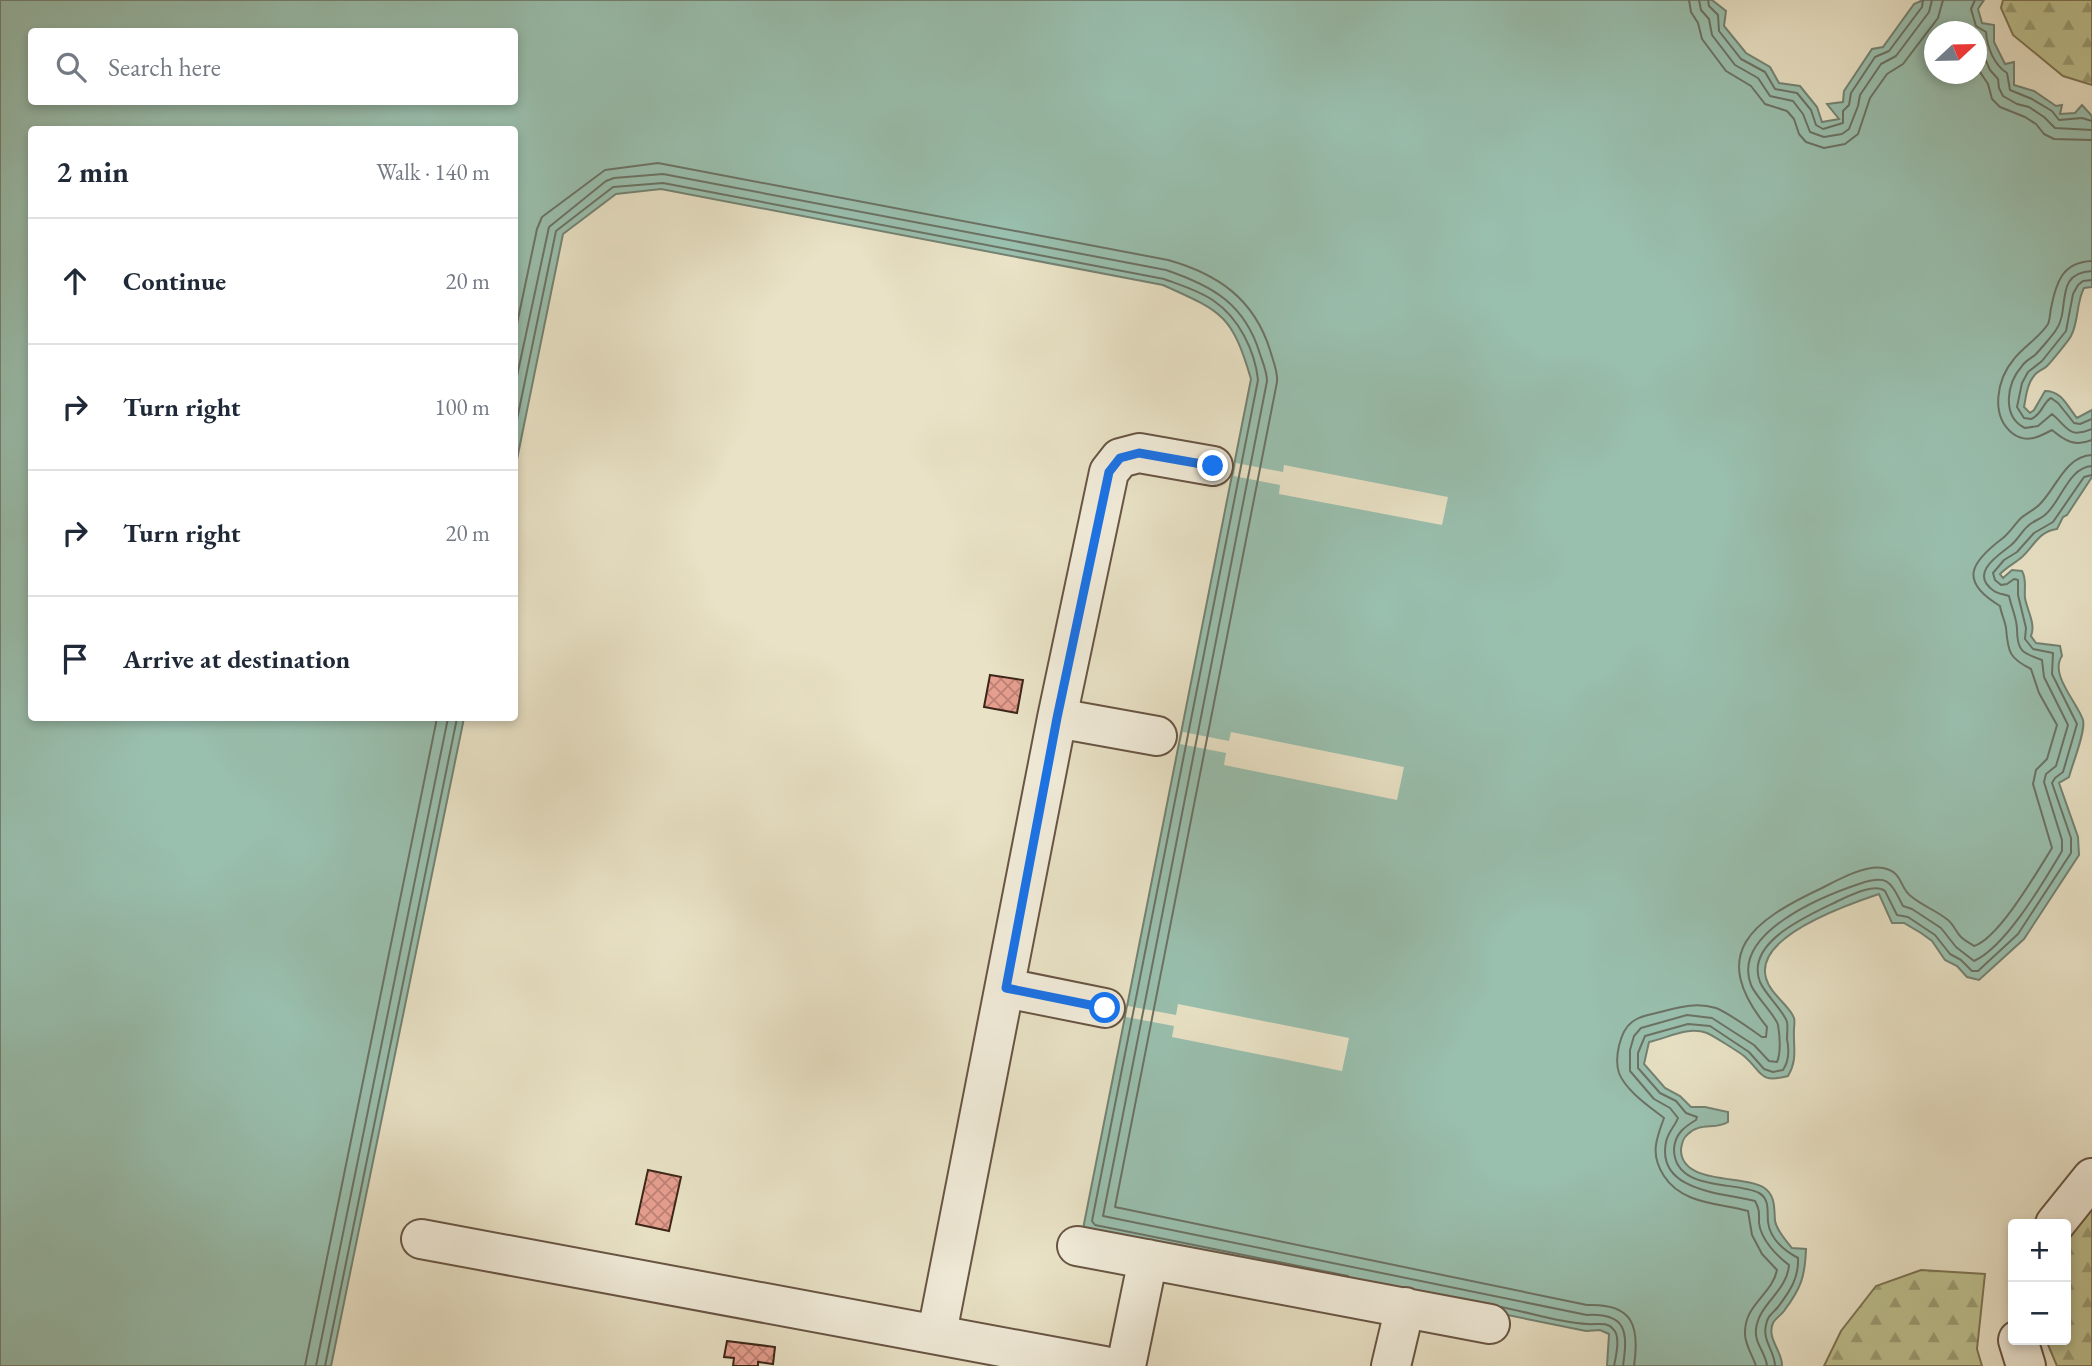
<!DOCTYPE html>
<html lang="en">
<head>
<meta charset="utf-8">
<style>
  :root { --surface:#fff; --page:#f2f2f3; --text:#1f2937; --muted:#747a83; --line:#e0e1e3 }
  body { margin:0; font-family:"EB Garamond",serif; background:var(--page); color:var(--text) }
  .controls { position:absolute; right:21px; bottom:21px; display:grid; overflow:hidden; border-radius:7px; box-shadow:0 4px 10px #0003 }
  .controls button { width:63px; height:63px; display:grid; place-items:center; padding:0; border:0; border-bottom:2px solid var(--line); background:var(--surface); color:var(--text); font:35px sans-serif }
  .compass { position:absolute; left:1924px; top:21px; width:63px; height:63px; border-radius:50%; background:var(--surface); box-shadow:0 4px 10px #0003; rotate:68deg }
  .stop { position:absolute; width:21px; height:21px; margin:-16px; border:5px solid #1a73e8; border-radius:50%; background:#fff }
  .stop.end { background:#1a73e8; border-color:#fff; box-shadow:0 2px 7px #0008 }
  .list { margin:0; padding:0; list-style:none }
  h2 { display:flex; justify-content:space-between; align-items:center; height:91px; margin:0; padding:0 28px; font-size:30px }
  h2 small { font-size:23px; font-weight:400; color:var(--muted) }
  .list li { display:grid; grid-template-columns:46px 1fr auto; gap:21px; align-items:center; box-sizing:border-box; height:126px; padding:0 28px; border-top:2px solid var(--line) }
  .list b { display:block; font-size:26px; white-space:nowrap }
  .list em { font-size:23px; font-style:normal; color:var(--muted) }
  .icon { flex:none; width:38px; height:38px; fill:none; stroke:currentColor; stroke-width:2; stroke-linecap:round; stroke-linejoin:round }
  .map { position:relative; flex:none; width:2092px; height:1366px; overflow:hidden }
  .search { position:absolute; background:var(--surface); box-shadow:0 4px 10px #0003; left:28px; top:28px; width:490px; height:77px; display:flex; align-items:center; gap:18px; box-sizing:border-box; padding:0 24px; border-radius:7px; color:var(--muted); font-size:26px }
  .panel { position:absolute; background:var(--surface); box-shadow:0 4px 10px #0003; left:28px; top:126px; width:490px; height:595px; border-radius:7px }
  .map>svg:first-child { display:block }
  .forest { fill:url(#forest-firs); stroke:#7e7454; stroke-width:2 }
  .water { fill:#99bfae; stroke:#748272; stroke-width:2; fill-rule:evenodd }
  .pier { fill:#e9e2c6 }
  .lines { fill:none; stroke-linecap:round; stroke-linejoin:round }
  .shore { stroke:#6b7264; stroke-width:2 }
  .building { fill:url(#building-cross-hatch); stroke:#3d2619; stroke-width:2 }
  .minor-casing { stroke:#685544; stroke-width:42 }
  .minor { stroke:#f1ecda; stroke-width:38 }
  .route { stroke:#1a73e8; stroke-width:9 }
</style>
</head>
<body>
<div class="map">
<svg width="2092" height="1366" viewBox="0 0 2092 1366">
  <defs>
    <pattern id="forest-firs" width="22" height="20" patternUnits="userSpaceOnUse" patternTransform="scale(1.75)"><rect width="22" height="20" fill="#bec190"/><path d="M5 1l3.5 6h-7zM16 11l3.5 6h-7z" fill="#9c9d75"/></pattern>
    <pattern id="building-cross-hatch" width="8" height="8" patternUnits="userSpaceOnUse" patternTransform="scale(1.75)"><rect width="8" height="8" fill="#e69e8f"/><path d="M0 0l8 8M0 8l8-8" fill="none" stroke="#bc8174"/></pattern>
  </defs>
  <rect width="100%" height="100%" fill="#e9e2c6"/>
  <filter id="stains"><feTurbulence type="fractalNoise" baseFrequency=".00286" numOctaves="4"/><feColorMatrix values="0 0 0 0 .2 0 0 0 0 .09 0 0 0 0 .02 0 0 0 .5 -.17"/></filter>
  <radialGradient id="worn" r=".72"><stop offset=".6" stop-color="#630" stop-opacity="0"/><stop offset="1" stop-color="#630" stop-opacity=".3"/></radialGradient>
  <!-- forest -->
  <path class="forest" d="M2003,0H2092V85L2063,76L2013,35L2001,8Z
    M2092,1198V1366H2057L2046,1340H2066V1239Z
    M1921,1270L1985,1274L1977,1349L1982,1366H1824L1841,1331L1876,1286Z"/>
  <!-- water -->
  <path class="water" d="M0,0H1712L1726,11L1724,26L1746,53L1770,67L1779,83L1800,86L1817,107L1822,122L1839,119L1827,104L1843,102L1844,91L1872,49L1883,47L1914,4L1923,0H1984L1978,9L1982,23L1994,25V42L2005,64L2014,62V85L2034,91L2056,106L2062,105L2060,114L2075,113L2082,105L2092,116V287L2084,288C2076,303 2079,321 2071,336C2069,340 2052,361 2047,366C2043,370 2037,371 2034,376C2027,384 2026,397 2024,407L2030,413L2034,410L2045,391C2062,391 2067,406 2077,418L2092,410V477L2067,515L2063,517L2057,529C2039,531 2034,546 2022,557C2015,563 2007,567 2000,574L2003,578L2012,570L2022,571C2027,580 2024,587 2025,598C2027,610 2036,624 2031,636L2036,643L2060,646L2062,656C2049,674 2077,702 2083,720C2086,731 2072,765 2069,777L2059,783L2078,837L2079,855L2024,939L1979,980L1967,977L1957,966L1945,960L1932,941L1921,933L1904,923H1892L1879,894C1849,904 1754,936 1766,978C1770,994 1790,1006 1794,1018C1795,1020 1794,1027 1794,1029C1793,1047 1798,1059 1788,1076C1758,1084 1763,1072 1744,1056C1739,1052 1712,1035 1707,1033C1687,1026 1668,1038 1649,1042L1644,1064L1665,1088L1680,1096L1691,1107H1705L1728,1112V1122C1715,1130 1700,1122 1688,1134C1683,1138 1682,1143 1681,1149C1680,1185 1744,1175 1763,1187C1776,1195 1774,1209 1775,1221C1777,1231 1786,1241 1792,1248L1806,1249C1805,1277 1801,1288 1784,1311C1781,1315 1775,1319 1773,1323C1766,1338 1783,1352 1782,1366H1607L1609,1334L1600,1330L1586,1331L1083,1229L1251,379C1232,315 1223,312 1163,285L661,189L616,194L563,234L515,469L514,130H32V718H464L331,1366H0ZM32,32H514V102H32ZM1934,32H1976V74H1934Z"/>
  <!-- pier -->
  <path class="pier" d="M1236,463L1283,472L1284,465L1448,497L1442,525L1279,494L1280,485L1234,476Z
    M1183,732L1229,741L1231,732L1404,767L1397,800L1224,765L1226,753L1180,744Z
    M1178,1004L1349,1038L1342,1071L1172,1037L1174,1026L1126,1017L1128,1006L1176,1015Z"/>
  <g class="lines">
    <!-- shore -->
    <path class="shore" d="M1689,0L1691,12L1698,23L1702,39L1726,71L1751,86L1765,104L1787,111L1794,119L1799,134L1806,142L1824,148L1845,144L1858,134L1870,98L1887,74L1903,64L1938,18L1943,0
      M1699,0L1701,10L1709,19L1712,35L1735,65L1758,78L1770,96L1793,101L1803,114L1810,132L1824,137L1842,134L1849,129L1858,106L1860,95L1881,64L1896,56L1929,12L1932,0
      M1708,0L1709,6L1718,15L1719,31L1741,59L1765,72L1775,89L1797,93L1811,110L1816,125L1823,129L1843,123V111L1849,105L1851,93L1875,57L1889,51L1922,7L1923,0
      M1975,0L1971,9L1976,26L1986,32C1987,47 1994,65 2007,73L2010,90L2032,99L2052,111L2059,120L2082,118L2092,121
      M1976,38L1990,70L1998,79L1999,88L2003,96L2017,104L2029,107L2044,117L2055,128L2092,130
      M1976,66L1988,84L1992,99L2000,107L2025,117L2036,124L2044,134L2054,139L2092,140
      M2092,261C2062,262 2056,283 2051,308C2050,313 2050,320 2048,324C2040,337 2022,348 2014,359C1997,379 1990,415 2012,433C2026,444 2039,437 2052,430C2065,441 2075,447 2092,440
      M2092,271C2053,273 2071,309 2056,330C2052,336 2039,351 2035,355C2030,359 2025,361 2022,366C2007,383 2001,416 2025,428L2038,426L2052,414C2068,427 2068,439 2092,429
      M2092,280L2083,281L2078,285L2073,294L2066,331L2042,361L2028,372L2022,383L2017,407L2024,418L2031,419C2042,415 2043,402 2051,398L2058,403L2074,423L2080,424L2092,419
      M514,338L537,229L542,217L605,170L658,163L1168,260C1218,274 1254,299 1270,350C1273,361 1278,371 1277,382L1115,1207L1587,1305C1633,1303 1640,1326 1634,1366
      M514,390L549,227L606,181L614,178L663,174L1166,270C1213,286 1245,304 1260,354C1263,363 1267,372 1267,381L1103,1216L1587,1315C1627,1313 1628,1332 1623,1366
      M514,434L556,231L613,187L663,183L1164,279C1180,285 1200,291 1214,301C1239,318 1255,351 1258,380L1092,1221L1095,1225L1348,1276
      M1501,1307C1528,1312 1560,1323 1587,1324C1596,1325 1607,1321 1613,1329C1621,1336 1616,1356 1614,1366
      M305,1366L437,718
      M316,1366L448,718
      M325,1366L457,718
      M1756,1366C1753,1356 1745,1345 1745,1334C1744,1304 1772,1295 1777,1270L1762,1254L1752,1235L1748,1211C1718,1203 1682,1204 1664,1176C1650,1155 1656,1139 1664,1118C1650,1107 1626,1091 1619,1073C1614,1058 1620,1031 1632,1022C1638,1017 1645,1016 1652,1014C1674,1009 1693,1001 1716,1008C1727,1012 1752,1030 1762,1037H1766L1767,1027C1707,953 1752,921 1822,888C1838,880 1864,865 1883,868C1904,872 1899,889 1912,897C1923,906 1937,911 1948,920C1954,925 1956,932 1961,937C1965,941 1970,943 1974,946C1999,938 2037,872 2052,848L2033,784L2036,770L2047,759L2057,725L2039,693L2031,669C2009,658 2008,652 2006,628C2005,621 2001,613 2000,606C1958,581 1971,562 2003,538C2010,532 2015,524 2021,518C2027,513 2034,510 2039,505C2056,489 2065,456 2092,455
      M1767,1366C1766,1353 1754,1343 1756,1329C1759,1303 1787,1292 1789,1265C1777,1256 1761,1240 1759,1223C1759,1214 1760,1210 1755,1201C1724,1193 1656,1192 1666,1142C1668,1132 1675,1126 1678,1118L1670,1108L1654,1099L1630,1071V1050L1634,1036L1641,1028L1687,1015L1712,1018L1754,1045L1769,1061L1777,1062C1781,1053 1780,1036 1778,1025C1776,1016 1756,997 1751,985C1731,933 1823,896 1859,884C1888,874 1890,881 1903,906L1912,909L1941,928L1956,947L1974,961C2006,947 2044,881 2062,851V840L2044,782L2046,774L2056,766L2068,725L2044,677L2042,660C2022,653 2017,651 2017,629C2017,619 2011,606 2009,596C2004,594 1998,594 1994,591C1969,574 1997,556 2010,546C2017,541 2021,532 2028,526C2033,521 2041,519 2046,514C2061,501 2069,467 2092,466
      M1775,1366C1775,1351 1762,1341 1766,1325C1767,1316 1773,1313 1778,1307C1790,1291 1799,1278 1798,1258C1785,1251 1770,1239 1768,1222C1767,1212 1770,1199 1759,1193C1737,1181 1674,1192 1674,1149C1675,1134 1684,1127 1696,1120L1697,1117L1686,1113L1676,1101L1660,1093L1638,1068V1053L1645,1036L1688,1024L1710,1026L1749,1052L1764,1069L1773,1072L1783,1070C1790,1060 1789,1049 1787,1039C1787,1033 1788,1027 1787,1022C1785,1013 1765,994 1760,982C1744,941 1812,914 1840,900C1851,895 1874,883 1885,891L1897,915L1908,917L1935,935L1950,954L1961,960L1972,971H1978L2018,934L2071,853V838L2052,783L2055,778L2063,772L2077,724L2052,674L2053,653L2033,649L2025,639L2026,628L2018,595V580L2014,579L2007,584L2001,585L1995,580L1993,573L2004,560L2017,552L2034,533L2053,522L2084,477L2092,475"/>
  </g>
  <!-- building -->
  <path class="building" d="M990,675L1023,680L1017,713L984,707Z
    M648,1170L681,1177L669,1231L636,1224Z
    M727,1341L775,1347L773,1364L758,1362V1366H733L734,1358L724,1357Z"/>
  <g class="lines">
    <defs>
      <path id="minor" d="M1057,718L1157,736
        M1006,988L1105,1008
        M2055,1224L2092,1178
        M421,1239L1104,1366
        M1077,1246L1490,1324
        M937,1333L1057,718L1109,472L1120,458L1139,453L1213,466
        M2018,1340L2026,1366
        M1126,1366L1148,1259
        M1391,1366L1405,1307"/>
    </defs>
    <!-- minor casing -->
    <use href="#minor" class="minor-casing"/>
    <!-- minor -->
    <use href="#minor" class="minor"/>
  </g>
  <g class="lines">
    <!-- route -->
    <path class="route" d="M1105,1008L1006,988L1057,718L1109,472L1120,458L1139,453L1213,466"/>
  </g>
  <rect width="100%" height="100%" filter="url(#stains)"/>
  <rect width="100%" height="100%" fill="url(#worn)"/>
</svg>
<div class="controls">
<button>+</button>
<button>−</button>
</div>
<svg class="compass" viewBox="-18 -18 36 36"><path d="M0-13l5 13h-10z" fill="#e53935"/><path d="M0 13l5-13h-10z" fill="#747a83"/></svg>
<div class="stop" style="left:1105px;top:1008px"></div>
<div class="stop end" style="left:1213px;top:466px"></div>
<div class="search"><svg class="icon" aria-label="search" viewBox="0 0 24 24"><circle cx="10" cy="10" r="6"/><path d="M15 15l6 6"/></svg>Search here</div>
<section class="panel">
<h2>2 min<small>Walk · 140 m</small></h2>
<ul class="list">
<li><svg class="icon" aria-label="ahead" viewBox="0 0 24 24"><path d="M12 20V5M6 11l6-6 6 6"/></svg><div><b>Continue</b></div><em>20 m</em></li>
<li><svg class="icon" aria-label="right" viewBox="0 0 24 24"><path d="M7 20v-9h11M14 6l5 5-5 5"/></svg><div><b>Turn right</b></div><em>100 m</em></li>
<li><svg class="icon" aria-label="right" viewBox="0 0 24 24"><path d="M7 20v-9h11M14 6l5 5-5 5"/></svg><div><b>Turn right</b></div><em>20 m</em></li>
<li><svg class="icon" aria-label="arrive" viewBox="0 0 24 24"><path d="M6 21V4h12l-3 4 3 4H6"/></svg><div><b>Arrive at destination</b></div></li>
</ul>
</section>
</div>
</body>
</html>
